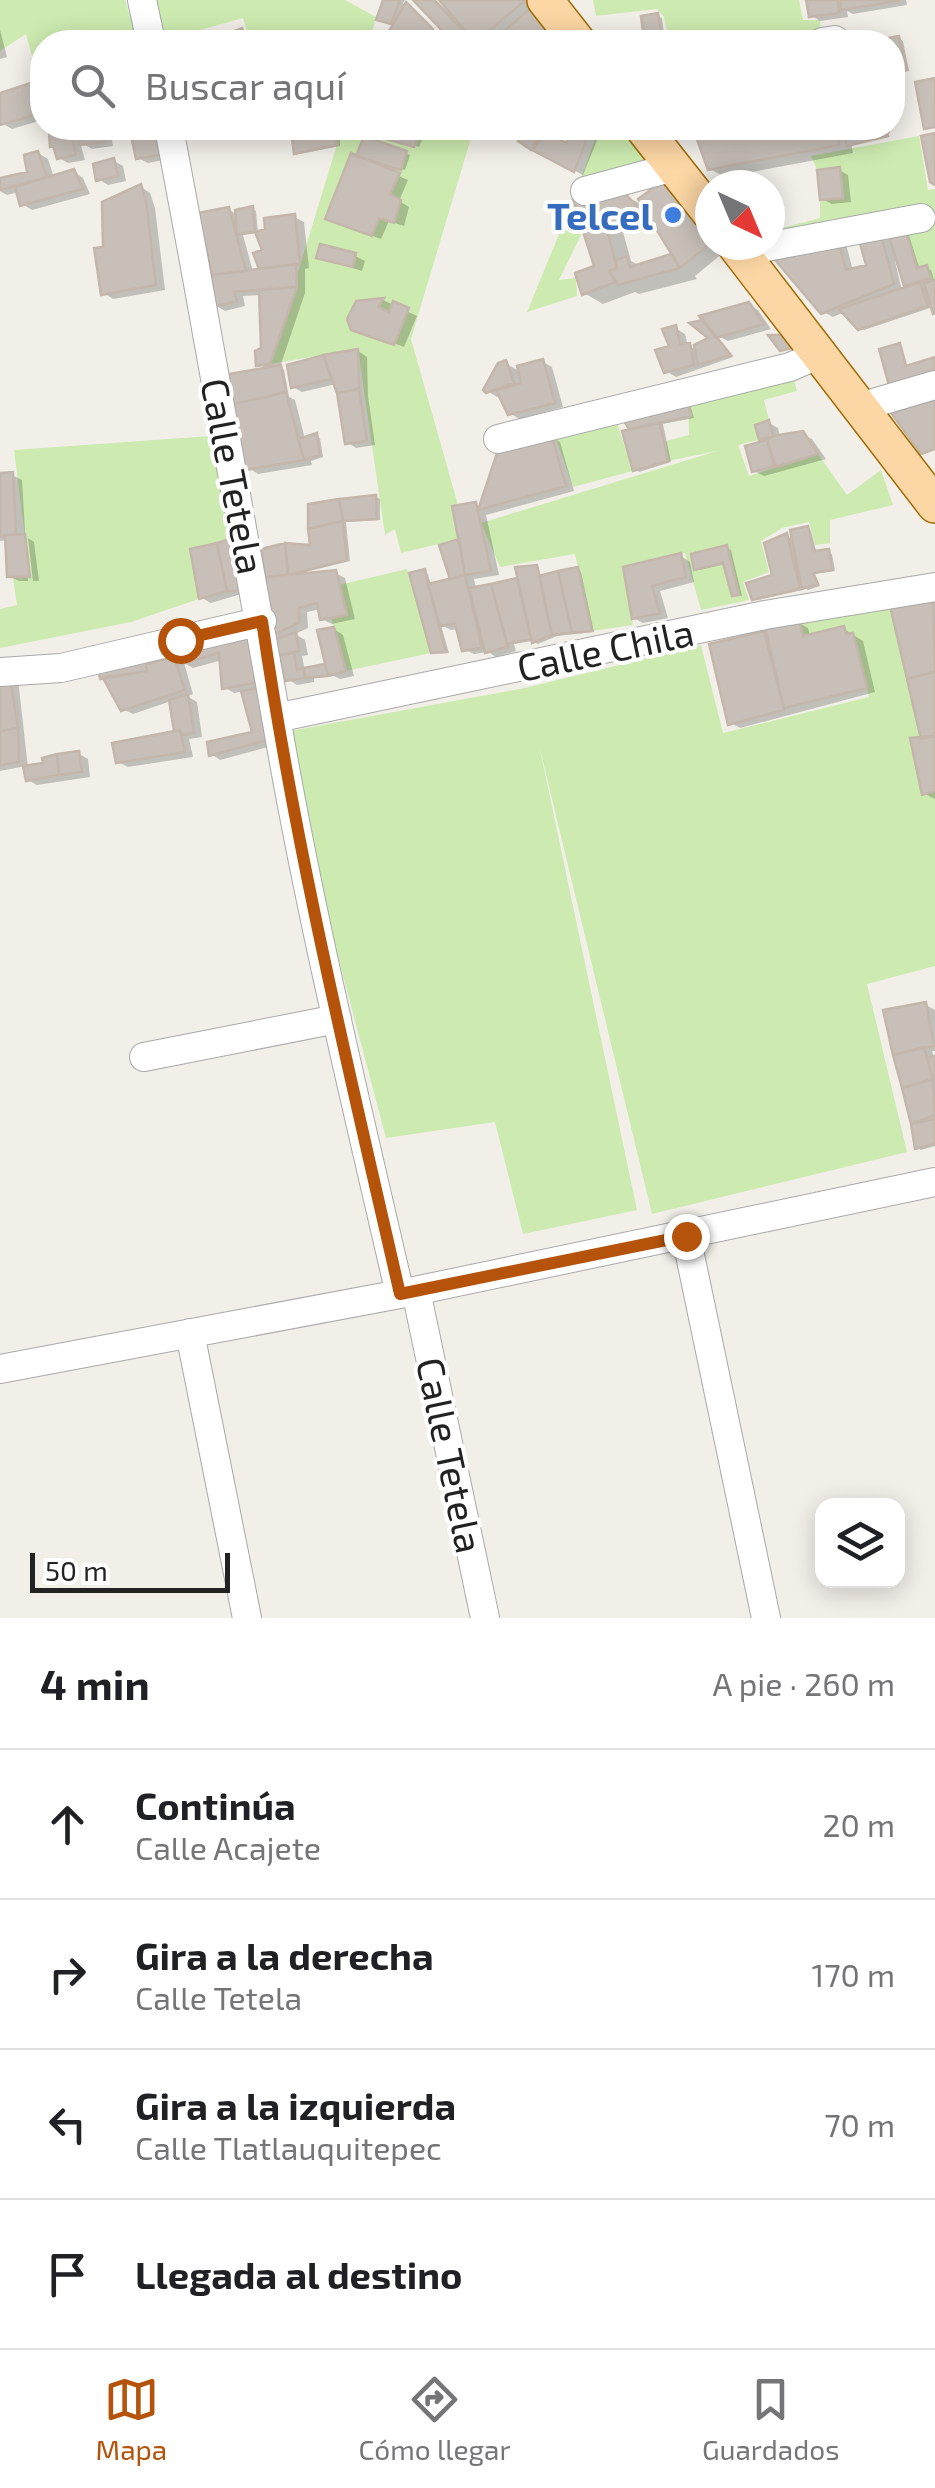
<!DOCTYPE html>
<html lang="es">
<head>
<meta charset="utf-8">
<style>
  :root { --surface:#fff; --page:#f6f6f6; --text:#202124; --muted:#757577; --line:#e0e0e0; --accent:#b45309 }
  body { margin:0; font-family:"Exo 2",sans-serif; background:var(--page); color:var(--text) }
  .controls { position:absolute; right:30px; bottom:30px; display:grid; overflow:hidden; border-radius:20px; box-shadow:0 5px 25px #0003 }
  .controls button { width:90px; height:90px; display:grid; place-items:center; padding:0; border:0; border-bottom:2px solid var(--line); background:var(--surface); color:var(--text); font:50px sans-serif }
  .compass { position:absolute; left:695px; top:170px; width:90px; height:90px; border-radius:50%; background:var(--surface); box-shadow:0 5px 25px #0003; rotate:136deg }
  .scale { position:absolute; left:30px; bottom:25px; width:200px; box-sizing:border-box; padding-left:10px; border:5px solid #222; border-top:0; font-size:28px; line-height:35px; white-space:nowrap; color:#222; -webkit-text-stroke:8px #fff; paint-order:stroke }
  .stop { position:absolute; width:30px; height:30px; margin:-22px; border:8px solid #b45309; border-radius:50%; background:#fff }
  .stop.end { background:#b45309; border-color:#fff; box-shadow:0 2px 10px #0008 }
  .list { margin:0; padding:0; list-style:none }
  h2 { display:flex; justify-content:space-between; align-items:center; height:130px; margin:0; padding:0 40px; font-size:42px }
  h2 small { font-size:32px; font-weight:400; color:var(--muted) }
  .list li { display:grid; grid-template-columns:65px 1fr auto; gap:30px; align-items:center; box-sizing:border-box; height:150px; padding:0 40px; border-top:2px solid var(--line) }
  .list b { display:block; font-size:38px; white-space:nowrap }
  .list p { margin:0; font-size:32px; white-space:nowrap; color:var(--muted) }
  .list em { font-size:32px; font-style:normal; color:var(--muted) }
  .icon { flex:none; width:55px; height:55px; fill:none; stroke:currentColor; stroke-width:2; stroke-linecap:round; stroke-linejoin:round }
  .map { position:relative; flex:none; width:935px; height:1618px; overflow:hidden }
  .search { position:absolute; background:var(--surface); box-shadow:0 5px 25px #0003; left:30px; right:30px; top:30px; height:110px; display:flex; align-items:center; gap:25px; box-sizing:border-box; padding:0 35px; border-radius:40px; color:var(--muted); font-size:38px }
  .sheet { height:730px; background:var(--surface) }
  nav { display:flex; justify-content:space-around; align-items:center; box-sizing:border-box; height:140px; border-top:2px solid var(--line); background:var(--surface); font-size:28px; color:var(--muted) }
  nav a { display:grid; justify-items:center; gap:5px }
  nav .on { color:var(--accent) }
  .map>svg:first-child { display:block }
  .grass { fill:#cdebb0 }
  .shadow { fill:#0003; fill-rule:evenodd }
  .building { fill:#c7bfb8; stroke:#c4b6ab; stroke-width:2.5 }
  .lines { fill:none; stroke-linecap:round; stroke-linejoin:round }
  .minor-casing { stroke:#a9a9a9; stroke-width:30 }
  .major-casing { stroke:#a06b00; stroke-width:38 }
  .minor { stroke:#fff; stroke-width:28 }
  .major { stroke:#fcd6a4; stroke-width:35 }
  .route { stroke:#b45309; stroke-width:12 }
  .shop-dot { fill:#3f7fe0; stroke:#fff; stroke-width:4 }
  .labels { text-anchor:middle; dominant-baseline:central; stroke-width:8; stroke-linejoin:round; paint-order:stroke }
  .shop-label { font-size:38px; font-weight:bold; fill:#366cbe; stroke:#fff; text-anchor:end }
  .street-label { font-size:38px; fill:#222; stroke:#fff }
</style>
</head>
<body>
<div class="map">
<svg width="935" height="1618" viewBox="0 0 935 1618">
  <rect width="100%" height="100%" fill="#f2efe9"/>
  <!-- grass -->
  <path class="grass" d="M0,0H125L138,42H42V69L36,71L26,34L0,51Z
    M154,0H345L376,17L370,42H250L243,18L161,41Z
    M593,0H799L803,20H820L821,37L790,42H669L664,17L657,9L596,16Z
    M342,128L364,136L368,128H474L411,339L458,505L459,539L401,553L395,529L385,535L358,349L270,364Z
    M599,128H628L654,163L580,181Z
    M919,136L928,190L935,189V280L931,281L927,266L917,268L904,226L770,245V231L820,218V200L842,197L840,168L817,170L811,156Z
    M573,200L582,233L559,280L576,278L577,296L527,312Z
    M790,367L797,391L764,400L769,420L755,425L759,440L738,445L749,476L818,454L847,495L881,470L893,505L830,520V543L815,545L809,522L782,528L761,541L769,572L743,582L749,600L701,610L685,553L623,567L633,625L592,631L575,554L500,567L481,523L717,451L668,461L666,441L689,435L688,395Z
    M615,417L633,471L573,487L553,430Z
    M211,436L233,506L236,537L190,549L199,599L131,622L0,648V609L17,605L13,578L30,576L14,450Z
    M407,569L431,653L346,671L331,618L347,614L339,585Z
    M890,606L935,791V966L867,984L907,1152L652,1214L539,745L637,1210L523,1234L495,1122L386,1138L279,733L525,688L701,645L723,733L869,697L853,633L803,636L799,620Z"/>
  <!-- shadow -->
  <path class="shadow" d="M386,0H405L403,3L436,33L433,42H397L388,37L396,24L383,21Z
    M417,0H436L444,8L447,5L442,0H539L563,42H457Z
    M808,0H906L907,5L853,14L847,11L848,17L820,21L811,15Z
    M658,16L662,18L665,42H641H647Z
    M0,30L7,57L0,59Z
    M242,31L250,42H190L222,38Z
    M899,38L903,41L909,71L892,74V42H879Z
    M40,83L42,84V120L12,129L3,124L0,96Z
    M110,128L113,146L92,149L80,142L85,160L68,163L59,158L56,148L52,146L69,130L81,137L79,129Z
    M246,128H340V146L300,154L296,152L293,130L258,140L248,134Z
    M352,128H389L422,140L419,147L377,134L373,142L410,155L405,170L363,156L361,160L408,180L399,201L409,207L404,226L389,221L381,239L337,223L367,136Z
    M510,128H529L568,147L575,128H602L583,175L533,148Z
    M695,128H889L890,133L851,142L853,153L725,177L710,169Z
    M134,137L173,158L148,163L138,158Z
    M38,153L48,159L54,178L74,172L83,178L90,194L32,210L22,204L19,192L7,195L0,191V180L30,174Z
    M114,161L123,166L126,181L108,185L98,179Z
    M839,170L848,175L851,202L832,204L822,199Z
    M141,187L150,193L155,208L165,290L113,299L104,293L105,249Z
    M622,194L646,207L710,224V245H726L729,248L695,276L697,279L639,294L635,292L603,304L584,293L597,268L576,202ZM656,223L678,260L671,257L640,266L631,261L623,232Z
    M252,209L256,211L258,233L243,235L253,272L263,271L265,251L294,217L304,222L309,268L305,269V293L280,367L284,370L289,397L295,400L305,439L320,438L323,457L311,461L312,465L258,474L249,468L268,370L259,364L263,350L261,295L243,296L245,306L225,311L215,305L229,210L238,215Z
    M907,229L920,270H931L935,283V312L933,307L864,330L845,312L833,317L823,312L774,256L846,244L853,271L869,267L880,233L894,242ZM899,260L908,289L902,291L895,261Z
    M355,256L365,261L362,271L319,257Z
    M383,300L417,316L404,347L359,330L357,304Z
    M748,304L758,310L771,329L728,341L714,334L733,357L676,377L666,371L658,352L672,348L665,330L675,328L685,334L688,346L698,350L697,346L713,339L695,325L702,323L712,329L704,317Z
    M358,351L367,357L368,396L375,445L356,448L347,442L336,384L302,392L293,387Z
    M543,362L552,367L563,407L519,419L510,413L501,395L497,397L486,390L505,363L521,372Z
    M688,398L694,418L663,424L671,462L639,472L635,469L632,431L627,421Z
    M769,423L778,428L780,437L802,434L812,439L826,459L764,476L754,471L766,441L761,438Z
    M550,436L560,442L574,491L486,515L499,575L474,579L476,589L520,580L536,568L542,578L577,570L581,572L594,632L557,636L538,644L532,641L514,644L516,651L496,657L488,652L474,654L464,649L459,629L451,630L441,625L449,653H437L433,651L424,571L428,574L431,586L453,581L462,541L476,505L481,508Z
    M12,475L22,480L28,581H19L9,576L8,540L0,541V476Z
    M376,497L380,499V520L346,522L350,561L305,572L306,575L335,573L345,578L355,619L332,624L322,619L321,609L307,612L308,628L295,634L305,640L308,655L302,656L305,671L328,665L334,629L343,635L354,676L340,679L334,676L314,678V682L297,685L288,679L278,637L274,635L264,551L312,548L310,507Z
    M807,529L811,531L817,554H832L835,571L815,574L820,586L808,590L801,586L802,590L758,600L754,598L775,576L787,536L794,540Z
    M28,538L34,542L39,581H33Z
    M245,545L255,595H238L211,603L202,598Z
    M727,548L731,550L742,596L734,595L726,564L700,570L697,568Z
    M681,556L690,562L694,582L660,591L668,618L643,623L634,618L626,569Z
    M935,601V799L925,794L924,742L893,607Z
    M799,623L808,628L810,637L844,629L863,641L875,692L740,728L731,723L712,646Z
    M248,626L275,745L220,760L211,754L255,734L244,691L234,693L224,687L222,660L193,668L184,663L193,694L187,696L197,702L202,737L189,739L193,757L128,767L118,762L177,733L171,701L133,714L123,709L107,680Z
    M0,674L18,679L28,768L79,754L88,759L90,777L37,785L28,780L26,766L0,771Z
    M926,1005L935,1010V1051H932L935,1059V1146L921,1150L917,1147Z"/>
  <!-- building -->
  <path class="building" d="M383,0H400L391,24L376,20Z
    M413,0H434L468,36L460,42H453Z
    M439,0H526L475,42Z
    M806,0H838L839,13L809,17Z
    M840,0H898V1L841,10Z
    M406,2L433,29L429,42H398L385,38Z
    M532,7L560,42H491Z
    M658,13L662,42H623L644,40L641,16Z
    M242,28L248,42H224L222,36Z
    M219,34L221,42L186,41Z
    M899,36L907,70L892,72V42H866Z
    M935,78V127L924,129L915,82Z
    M40,80L42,113L0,125V93Z
    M70,128L76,155L57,159L53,146L50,147L49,133Z
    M76,128H104L105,142L80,145Z
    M162,128L165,154L136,159L131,135Z
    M244,128H278L246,136Z
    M304,128H336L337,145L294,154L291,130Z
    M378,128H396L419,136L414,147L375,136Z
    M524,128L542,132L531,150L518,141Z
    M572,128H591L574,172L532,150L548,132L566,143Z
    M693,128H836L839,145L708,170Z
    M843,128H886L888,136L847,146Z
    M935,133V185L930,182L921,136Z
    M364,136L407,151L401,170L356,156Z
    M38,151L47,177L0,190V178L27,172L24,155Z
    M351,153L400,173L390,194L401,200L394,223L379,218L372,236L325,219Z
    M114,158L118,176L96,181L93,164Z
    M840,167L843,198L820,200L817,170Z
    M74,169L83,189L20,206L15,187Z
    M667,178L710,232V244L680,268L638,199Z
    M141,184L146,201L156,285L101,295L94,248L103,247L102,202Z
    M623,191L642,212L605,222L617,268L609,271L615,282L582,295L575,273L594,266L573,200Z
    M253,206L255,232L237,234L235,210Z
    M229,207L246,271L212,275L198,213Z
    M295,214L300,264L259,269L253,253L262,250L255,232L265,229L264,218Z
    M904,224L917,268L927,265L931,278L904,286L887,229Z
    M880,231L894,284L821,314L770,254L837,236L846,270L866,265L858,236Z
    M320,244L356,253L353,267L316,258Z
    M671,254L680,268L618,285L609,271L617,268L615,260L627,256L630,267Z
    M296,264L297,287L234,292L237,301L213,307L212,275Z
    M935,280V313L933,314L924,283Z
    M920,282L928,306L858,330L839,309Z
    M297,287L270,364L256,366L255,351L261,348L259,290Z
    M384,298L378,307L389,312L393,301L409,308L394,345L351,330L347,319L356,301Z
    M749,302L764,324L716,338L699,316Z
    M703,320L731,355L698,365L694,345L708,338L689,323Z
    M676,325L680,344L690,343L694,365L664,373L655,350L669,346L662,329Z
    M768,335H785L795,347L780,351Z
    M900,343L906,366L935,357V375L890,389L879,349Z
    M358,349L359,389L337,393L323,355Z
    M324,355L331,379L291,388L287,365Z
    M543,359L555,403L508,415L496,390L521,383L517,366Z
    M506,360L514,383L486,393L483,390L498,363Z
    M281,365L286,392L230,405L224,375Z
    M359,389L367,441L345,444L337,393Z
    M286,392L304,460L246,470L230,405Z
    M685,393L691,416L629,429L623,419Z
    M935,398V449L921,454L891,413Z
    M769,420L773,436L759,440L755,425Z
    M660,423L668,461L633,471L622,431Z
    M803,431L818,454L776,467L767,440L773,436Z
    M317,433L320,455L304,460L298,439Z
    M551,434L566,486L478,510L500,444Z
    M767,440L774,466L752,472L745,446Z
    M13,472L16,534L0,536V473Z
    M376,495L377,519L343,521L339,499Z
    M339,499L343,521L308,529V504Z
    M476,502L491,571L465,575L452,506Z
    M343,521L347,560L288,575L285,543L310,545L308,529Z
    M808,526L814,551L829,549L832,570L813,573L818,584L802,589L790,530Z
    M787,533L800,589L752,600L746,583L772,575L764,543Z
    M25,534L30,577H7L5,535Z
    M236,537L247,591H227L217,543Z
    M459,539L465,575L450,579L439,545Z
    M217,543L227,591L199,599L190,549Z
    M285,543L288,575L265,577L261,549Z
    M727,545L739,595L732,596L723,563L694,570L691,554Z
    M681,553L686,577L652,586L660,613L632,619L623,567Z
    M537,565L552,635L532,643L515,567Z
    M578,567L592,631L572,633L558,571Z
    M425,569L428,584L446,652L431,653L409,573Z
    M336,570L347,615L320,620L317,603L299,608V623L271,636L265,577Z
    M558,571L572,633L552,635L539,576Z
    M465,575L482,648L462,651L455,624L440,626L428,584Z
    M517,578L531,639L507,644L491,584Z
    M491,584L508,647L485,653L469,588Z
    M933,597L935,672L907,679L890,606Z
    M799,620L803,636L844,626L846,634L853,633L867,688L784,708L765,628Z
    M249,624L255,683L222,689L219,653L182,664L179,640Z
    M334,627L346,671L328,676L317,630Z
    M764,631L784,710L728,725L709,644Z
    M296,632L299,651L279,655L275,639Z
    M172,642L174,657L146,664L147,671L100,679L98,663Z
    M294,653L297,669L304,668L305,678L285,681L279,655Z
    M174,657L185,690L121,711L103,678L147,671L146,664Z
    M325,664L328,676L305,678L304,668Z
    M0,671H9L18,728L0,731Z
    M935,672V736L921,739L907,679Z
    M259,688L267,740L209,756L207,742L252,732L241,691Z
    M188,694L194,733L181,735L180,730L174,731L169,700Z
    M18,728L19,762L0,765V731Z
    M180,730L185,752L116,763L112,743Z
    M935,736V791L922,795L910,738Z
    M79,751L82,772L59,775L57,754Z
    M57,754L59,775L26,781L23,766L43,763L42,758Z
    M926,1002L934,1046L893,1055L883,1010Z
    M924,1047L933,1079L902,1088L893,1055Z
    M935,1056V1079H933L927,1058Z
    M933,1079L935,1119L911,1124L902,1088Z
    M935,1115V1144L915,1149L911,1124Z"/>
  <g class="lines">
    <defs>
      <path id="minor" d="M142,0L151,42
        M822,42L835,40
        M169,128C206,324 242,520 276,717C309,911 356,1103 400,1294
        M585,191L674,167
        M740,252L921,218
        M860,407L935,385
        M498,439L790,367L820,354
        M0,672L61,668L262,621
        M276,718L765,615L935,587
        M144,1057L337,1019
        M686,1236L766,1618
        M416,1291L485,1618
        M190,1333L247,1618
        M0,1369L400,1294L935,1182"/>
      <path id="major" d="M545,0L578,42
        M643,128L710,213
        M735,245L935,505"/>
    </defs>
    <!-- minor casing -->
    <use href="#minor" class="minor-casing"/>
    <!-- major casing -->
    <use href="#major" class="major-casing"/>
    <!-- minor -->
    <use href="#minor" class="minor"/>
    <!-- major -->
    <use href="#major" class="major"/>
  </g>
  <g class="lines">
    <!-- route -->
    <path class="route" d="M180,640L262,621C295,848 349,1071 400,1294L686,1236"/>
  </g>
  <!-- markers -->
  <circle class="shop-dot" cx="673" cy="215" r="10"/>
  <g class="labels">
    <!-- shop labels -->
    <g class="shop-label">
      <text x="653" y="215">Telcel</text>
    </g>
    <!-- street labels -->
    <g class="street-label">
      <text transform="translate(234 476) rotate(79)">Calle Tetela</text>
      <text transform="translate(605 649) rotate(-12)">Calle Chila</text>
      <text transform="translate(451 1455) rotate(78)">Calle Tetela</text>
    </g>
  </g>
</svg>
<div class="controls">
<button><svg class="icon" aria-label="layers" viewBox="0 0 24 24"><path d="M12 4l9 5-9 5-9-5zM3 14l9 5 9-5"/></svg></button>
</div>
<svg class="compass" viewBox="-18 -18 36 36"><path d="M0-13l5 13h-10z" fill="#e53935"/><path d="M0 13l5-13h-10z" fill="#757577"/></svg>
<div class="scale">50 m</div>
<div class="stop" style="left:180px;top:640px"></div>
<div class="stop end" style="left:686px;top:1236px"></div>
<div class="search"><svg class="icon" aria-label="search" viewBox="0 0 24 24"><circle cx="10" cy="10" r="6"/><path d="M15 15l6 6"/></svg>Buscar aquí</div>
</div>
<section class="sheet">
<h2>4 min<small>A pie · 260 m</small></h2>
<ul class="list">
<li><svg class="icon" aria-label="ahead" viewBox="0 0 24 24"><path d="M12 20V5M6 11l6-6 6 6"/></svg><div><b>Continúa</b><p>Calle Acajete</p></div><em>20 m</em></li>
<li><svg class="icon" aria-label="right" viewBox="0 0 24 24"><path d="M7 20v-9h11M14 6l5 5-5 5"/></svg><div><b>Gira a la derecha</b><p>Calle Tetela</p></div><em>170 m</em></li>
<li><svg class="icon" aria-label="left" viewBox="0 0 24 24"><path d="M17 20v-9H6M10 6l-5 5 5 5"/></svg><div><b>Gira a la izquierda</b><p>Calle Tlatlauquitepec</p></div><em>70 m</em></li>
<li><svg class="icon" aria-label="arrive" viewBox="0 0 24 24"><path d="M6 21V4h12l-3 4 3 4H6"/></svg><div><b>Llegada al destino</b></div></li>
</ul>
</section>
<nav>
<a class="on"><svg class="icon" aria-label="map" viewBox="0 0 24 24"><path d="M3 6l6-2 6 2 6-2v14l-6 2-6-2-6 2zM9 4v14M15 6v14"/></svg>Mapa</a>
<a><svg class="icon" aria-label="directions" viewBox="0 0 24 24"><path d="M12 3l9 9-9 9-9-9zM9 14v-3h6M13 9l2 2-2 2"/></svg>Cómo llegar</a>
<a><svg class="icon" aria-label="saved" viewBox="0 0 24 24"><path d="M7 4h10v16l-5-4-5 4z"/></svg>Guardados</a>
</nav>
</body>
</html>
